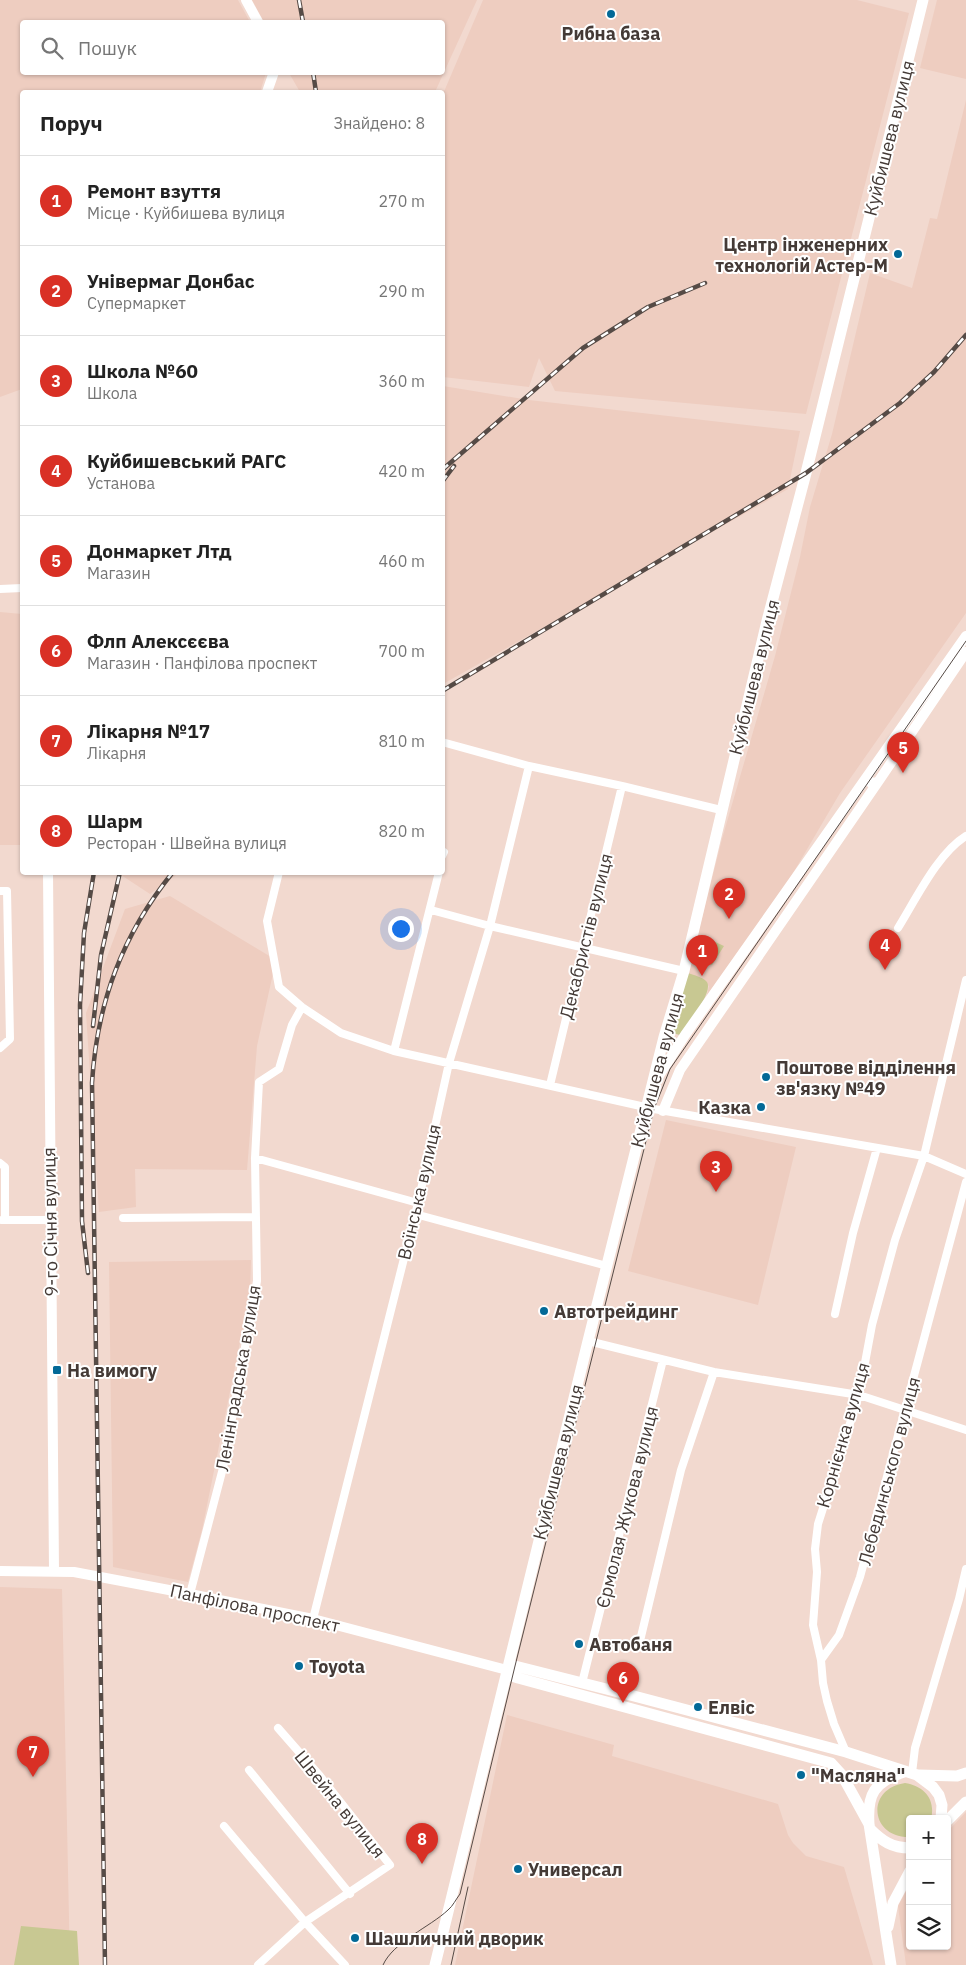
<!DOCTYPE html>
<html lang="uk">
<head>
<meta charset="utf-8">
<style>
  :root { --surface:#fff; --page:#f2f2f2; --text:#222; --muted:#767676; --line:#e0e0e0; --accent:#d93025 }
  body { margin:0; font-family:"IBM Plex Sans",sans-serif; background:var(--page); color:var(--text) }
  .controls { position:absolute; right:15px; bottom:15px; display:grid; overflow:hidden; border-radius:5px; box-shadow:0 1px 4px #0004 }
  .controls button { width:45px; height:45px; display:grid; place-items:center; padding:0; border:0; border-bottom:1px solid var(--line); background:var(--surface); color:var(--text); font:25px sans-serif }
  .you { position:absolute; left:400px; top:928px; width:18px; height:18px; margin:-12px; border:4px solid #fff; border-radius:50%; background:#1a73e8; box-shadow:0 0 0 8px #1a73e833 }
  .badge { display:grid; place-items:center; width:32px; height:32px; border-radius:50%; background:var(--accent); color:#fff; font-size:16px; font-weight:700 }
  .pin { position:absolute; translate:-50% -41px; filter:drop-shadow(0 1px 2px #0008) }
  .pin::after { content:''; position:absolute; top:26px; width:18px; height:15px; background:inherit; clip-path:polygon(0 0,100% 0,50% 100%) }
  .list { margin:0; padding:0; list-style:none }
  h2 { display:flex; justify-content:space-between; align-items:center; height:65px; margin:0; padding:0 20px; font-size:21px }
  h2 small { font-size:16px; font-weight:400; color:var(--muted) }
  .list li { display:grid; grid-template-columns:32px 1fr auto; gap:15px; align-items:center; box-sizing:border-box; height:90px; padding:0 20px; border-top:1px solid var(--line) }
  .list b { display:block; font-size:19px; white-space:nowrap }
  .list p { margin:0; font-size:16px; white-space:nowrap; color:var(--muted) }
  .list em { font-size:16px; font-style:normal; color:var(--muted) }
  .icon { flex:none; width:28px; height:28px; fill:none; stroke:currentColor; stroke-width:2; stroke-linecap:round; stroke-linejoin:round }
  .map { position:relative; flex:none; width:966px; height:1965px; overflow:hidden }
  .search { position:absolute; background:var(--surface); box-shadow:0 1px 4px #0004; left:20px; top:20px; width:425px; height:55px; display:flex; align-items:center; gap:12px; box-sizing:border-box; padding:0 18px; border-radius:5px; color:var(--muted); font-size:19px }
  .panel { position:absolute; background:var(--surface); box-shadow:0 1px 4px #0004; left:20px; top:90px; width:425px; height:785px; border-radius:5px }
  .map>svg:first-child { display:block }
  .built { fill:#eecdc0 }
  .green { fill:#c8c892 }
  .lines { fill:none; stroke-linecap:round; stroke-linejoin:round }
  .minor { stroke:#fff; stroke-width:8 }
  .tertiary { stroke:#fff; stroke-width:10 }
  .secondary { stroke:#fff; stroke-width:11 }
  .tram { stroke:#564b46; stroke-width:1 }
  .rail-casing { stroke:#564b46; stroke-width:4.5 }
  .rail { stroke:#fff; stroke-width:2.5; stroke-dasharray:8; stroke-linecap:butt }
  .poi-dot { fill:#036997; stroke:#fff; stroke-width:2 }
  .labels { text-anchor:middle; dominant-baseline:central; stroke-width:4; stroke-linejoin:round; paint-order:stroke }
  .poi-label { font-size:18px; font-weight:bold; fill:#443a36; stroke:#fff; text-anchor:start }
  .street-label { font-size:18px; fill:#443a36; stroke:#fff }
</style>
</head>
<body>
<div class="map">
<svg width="966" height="1965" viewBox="0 0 966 1965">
  <rect width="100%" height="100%" fill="#f2d9cf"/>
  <!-- built -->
  <path class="built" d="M0,0H238L250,22H22V72L266,73L260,92H22V389L0,397Z
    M252,0H477L435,92H300L289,73L442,72V22H264Z
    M483,0H857L909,13L806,414L555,391L539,358L529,387L443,377V94Z
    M937,0H966V79L920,68Z
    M966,100V613L840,793L789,880L707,995L709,986L688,973L722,839L775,656L800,557L810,507L832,434L870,273L912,288L930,218L937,219Z
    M443,386L529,400L800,431L788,489L443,684Z
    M0,612L22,614V845H0Z
    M118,873H179L150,894Z
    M170,896L276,960L257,1046L247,1170L135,1169L136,1207L99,1212L86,1013L125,909Z
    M666,1120L796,1147L758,1305L628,1271Z
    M251,1260L250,1293L202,1530L188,1582L113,1567L109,1262Z
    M0,1587L62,1589L70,1965H0Z
    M507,1715L614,1745L612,1756L778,1804L788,1835L793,1843L806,1856L844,1867L873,1965H455Z
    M966,1812V1965H906L898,1906L910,1884V1946H947V1832Z"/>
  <!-- green -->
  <path class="green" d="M713,941L724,946L712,965L705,962Z
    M688,973C693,975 702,977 706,981C716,990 686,1026 680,1035L676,1034L672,1031Z
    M905,1783C924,1786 936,1799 931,1819H910V1837C870,1838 865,1789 905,1783Z
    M21,1926L77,1931L79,1965H14Z"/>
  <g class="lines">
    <!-- minor -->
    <path class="minor" d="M0,589L22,588
      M442,742L529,766L622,786L721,810
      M442,856L444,852
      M279,872L267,921L279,987L302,1007L341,1033L394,1051L439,872
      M0,891H7L10,1039L0,1048
      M431,910L490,926L684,971
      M898,928C916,899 938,853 966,836
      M394,1051L654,1109L924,1156L966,1174
      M550,1085L622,786
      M255,1158L418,1203
      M0,1163L5,1167V1220
      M415,1214L607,1266
      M123,1218L255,1217
      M2,1220H50
      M835,1314L853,1233L877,1148
      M588,1341L714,1372L859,1395L966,1430
      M190,1594L223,1468L257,1281L255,1158L259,1082L279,1069L292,1025L302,1007
      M313,1619L418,1203L449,1063L490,926L529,766
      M639,1645L681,1470L714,1372
      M821,1660L813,1625L817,1572L815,1549L818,1524L859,1395L872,1325L895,1240L924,1156L966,980
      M582,1683L663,1360
      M846,1752L834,1724L827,1701L823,1683L821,1660L839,1635L860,1577L966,1182
      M249,1770L350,1894
      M912,1773L915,1748L959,1599L966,1569
      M224,1826L305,1922L390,1865L320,1776L278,1728
      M258,1965L305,1922L345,1965"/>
    <!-- tertiary -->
    <path class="tertiary" d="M246,0L258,22
      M267,92L274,72
      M871,783L878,782L966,652
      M48,872L54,1571
      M653,1085L685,1035L966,636
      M663,1111L680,1070L878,782
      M0,1571L74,1572L190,1594L313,1619L507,1670"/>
    <!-- secondary -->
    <path class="secondary" d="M507,1670L515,1666L634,1696L846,1752L917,1775L933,1787L939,1795L942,1805L941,1819
      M507,1670L512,1676L518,1678L831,1763L842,1775L869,1824
      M918,1775L957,1776L966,1773
      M947,1821L966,1802
      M870,1829C882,1841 892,1848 910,1848
      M888,1927L893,1903L910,1871
      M435,1965L588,1341L664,1037L684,971L767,621L806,473L923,0
      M891,1965L869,1824C867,1794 874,1782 904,1772"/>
    <!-- tram -->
    <path class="tram" d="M383,1965C393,1942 430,1927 448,1910C453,1906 456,1899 460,1894L515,1666L654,1109L670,1069L966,641
      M451,1965L468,1887"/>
    <defs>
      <path id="rail" d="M299,0L303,22
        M313,72L316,92
        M442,470L583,348L648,307L705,283
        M442,482L454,466
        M442,691L806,473L900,403L934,372L966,335
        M93,1026L101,955L120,872
        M88,1273L82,1221L80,1005L84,933L94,872
        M105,1965L92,1083C97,1003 122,935 173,872"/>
    </defs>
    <!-- rail casing -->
    <use href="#rail" class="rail-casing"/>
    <!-- rail -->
    <use href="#rail" class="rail"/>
  </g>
  <!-- markers -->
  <g class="poi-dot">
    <circle cx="611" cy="14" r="5"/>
    <circle cx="898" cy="254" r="5"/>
    <circle cx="766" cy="1077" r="5"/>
    <circle cx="761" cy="1107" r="5"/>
    <circle cx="544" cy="1311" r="5"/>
    <rect x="52" y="1365" width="10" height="10" rx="2.5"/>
    <circle cx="579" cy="1644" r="5"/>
    <circle cx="299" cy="1666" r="5"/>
    <circle cx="698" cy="1707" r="5"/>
    <circle cx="801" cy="1775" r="5"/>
    <circle cx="518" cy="1869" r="5"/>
    <circle cx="355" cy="1938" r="5"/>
  </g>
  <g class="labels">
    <!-- poi labels -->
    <g class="poi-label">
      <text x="611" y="33" text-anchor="middle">Рибна база</text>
      <text x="888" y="244" text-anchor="end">Центр інженерних<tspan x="888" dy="21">технологій Астер-М</tspan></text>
      <text x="776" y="1067">Поштове відділення<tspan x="776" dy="21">зв'язку №49</tspan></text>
      <text x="751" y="1107" text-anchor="end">Казка</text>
      <text x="554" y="1311">Автотрейдинг</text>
      <text x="67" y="1370">На вимогу</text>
      <text x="589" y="1644">Автобаня</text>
      <text x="309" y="1666">Toyota</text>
      <text x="708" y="1707">Елвіс</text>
      <text x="811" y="1775">"Масляна"</text>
      <text x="528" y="1869">Универсал</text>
      <text x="365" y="1938">Шашличний дворик</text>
    </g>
    <!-- street labels -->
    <g class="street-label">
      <text transform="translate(889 138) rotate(-76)">Куйбишева вулиця</text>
      <text transform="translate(754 677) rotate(-76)">Куйбишева вулиця</text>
      <text transform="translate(586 936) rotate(-76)">Декабристів вулиця</text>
      <text transform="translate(657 1070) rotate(-75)">Куйбишева вулиця</text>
      <text transform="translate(419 1192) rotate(-77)">Воїнська вулиця</text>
      <text transform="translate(50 1222) rotate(-91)">9-го Січня вулиця</text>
      <text transform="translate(238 1378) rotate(-80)">Ленінградська вулиця</text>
      <text transform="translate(843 1435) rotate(-74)">Корнієнка вулиця</text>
      <text transform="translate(558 1462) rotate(-76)">Куйбишева вулиця</text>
      <text transform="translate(889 1471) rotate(-75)">Лебединського вулиця</text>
      <text transform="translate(627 1507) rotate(-76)">Єрмолая Жукова вулиця</text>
      <text transform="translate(255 1608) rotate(12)">Панфілова проспект</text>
      <text transform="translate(340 1804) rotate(51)">Швейна вулиця</text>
    </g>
  </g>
</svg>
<div class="controls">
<button>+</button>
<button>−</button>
<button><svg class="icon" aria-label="layers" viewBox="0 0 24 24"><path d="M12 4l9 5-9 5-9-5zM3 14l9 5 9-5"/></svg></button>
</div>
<div class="you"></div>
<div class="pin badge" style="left:702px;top:976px">1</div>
<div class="pin badge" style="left:729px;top:919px">2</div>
<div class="pin badge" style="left:716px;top:1192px">3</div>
<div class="pin badge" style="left:885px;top:970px">4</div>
<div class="pin badge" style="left:903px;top:773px">5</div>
<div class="pin badge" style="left:623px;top:1703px">6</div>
<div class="pin badge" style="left:33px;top:1777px">7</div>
<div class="pin badge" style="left:422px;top:1864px">8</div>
<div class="search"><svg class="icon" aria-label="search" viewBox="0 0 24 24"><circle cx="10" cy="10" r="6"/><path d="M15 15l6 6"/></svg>Пошук</div>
<section class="panel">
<h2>Поруч<small>Знайдено: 8</small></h2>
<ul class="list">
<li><span class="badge">1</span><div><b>Ремонт взуття</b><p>Місце · Куйбишева вулиця</p></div><em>270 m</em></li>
<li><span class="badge">2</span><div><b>Універмаг Донбас</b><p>Супермаркет</p></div><em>290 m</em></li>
<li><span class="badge">3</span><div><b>Школа №60</b><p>Школа</p></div><em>360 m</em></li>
<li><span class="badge">4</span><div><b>Куйбишевський РАГС</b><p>Установа</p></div><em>420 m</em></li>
<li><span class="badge">5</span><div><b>Донмаркет Лтд</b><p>Магазин</p></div><em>460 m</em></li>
<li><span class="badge">6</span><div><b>Флп Алексєєва</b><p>Магазин · Панфілова проспект</p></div><em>700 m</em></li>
<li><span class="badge">7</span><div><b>Лікарня №17</b><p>Лікарня</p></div><em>810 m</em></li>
<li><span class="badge">8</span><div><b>Шарм</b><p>Ресторан · Швейна вулиця</p></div><em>820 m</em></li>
</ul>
</section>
</div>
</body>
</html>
